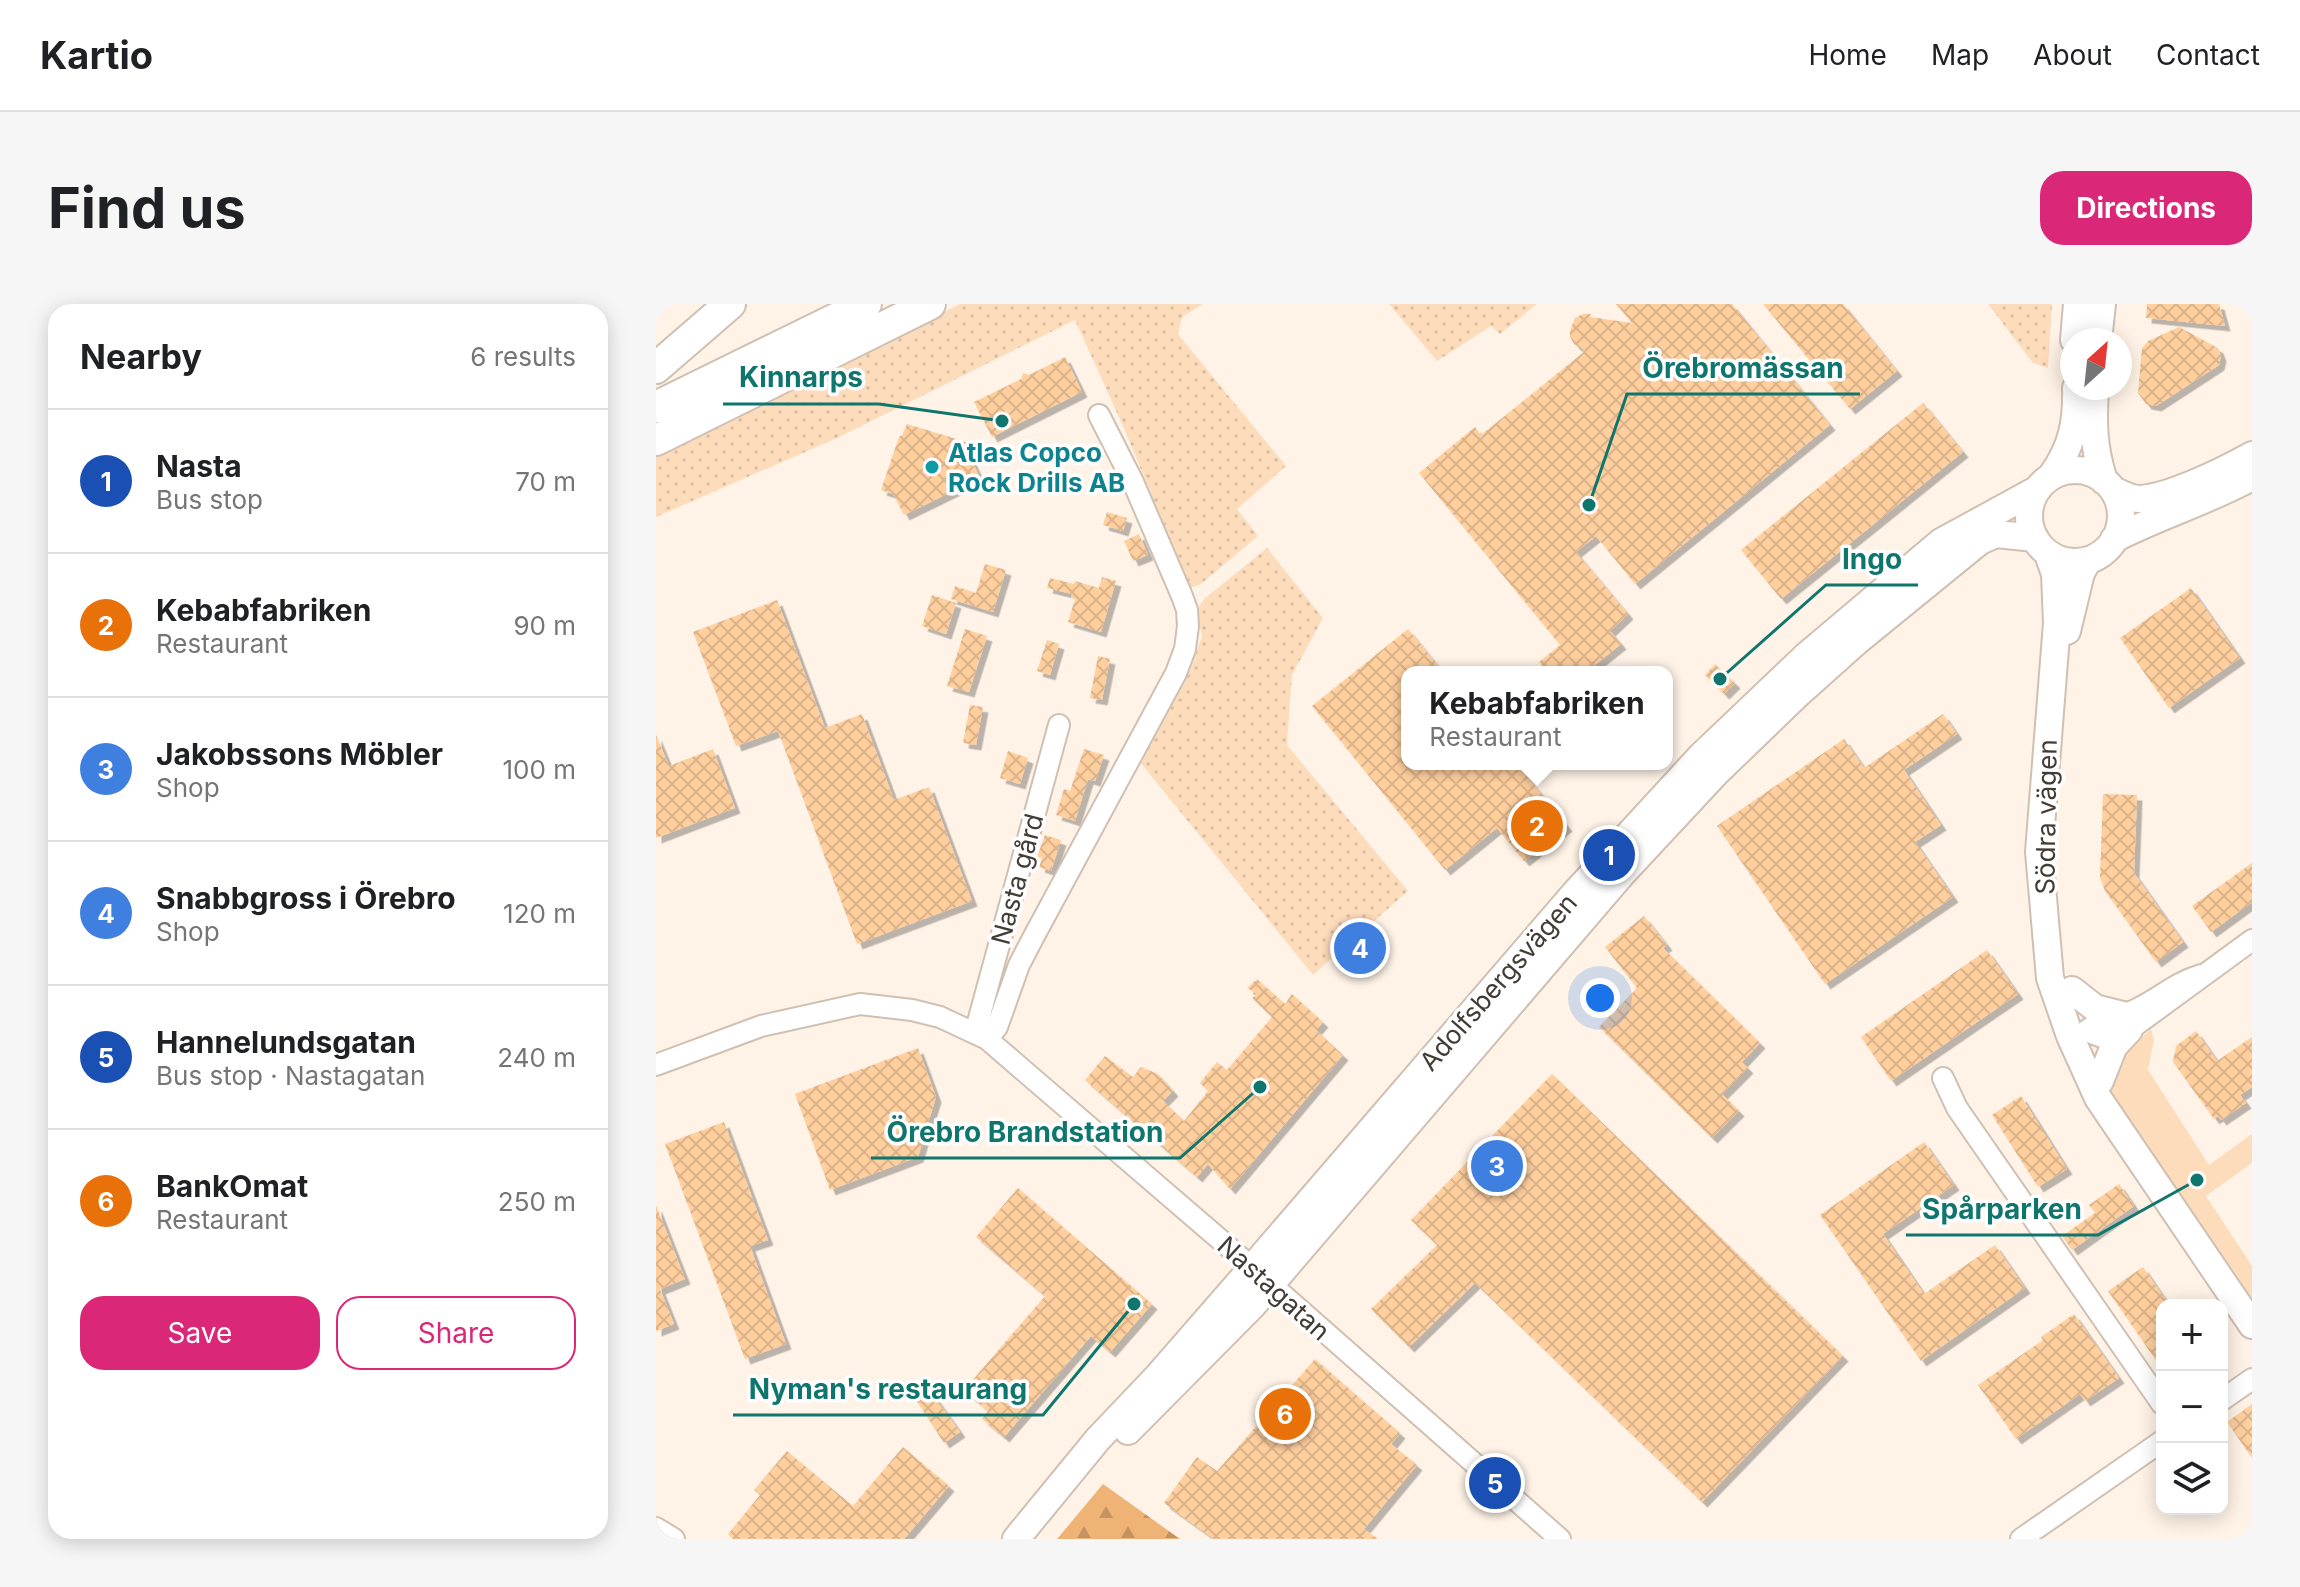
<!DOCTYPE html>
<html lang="en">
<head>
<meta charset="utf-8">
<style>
  :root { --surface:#fff; --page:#f6f6f6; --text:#202124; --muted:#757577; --line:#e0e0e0; --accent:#db2777 }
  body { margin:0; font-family:Inter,sans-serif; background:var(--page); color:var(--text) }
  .controls { position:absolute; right:24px; bottom:24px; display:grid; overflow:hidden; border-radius:16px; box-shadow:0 4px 20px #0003 }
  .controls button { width:72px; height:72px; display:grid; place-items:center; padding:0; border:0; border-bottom:2px solid var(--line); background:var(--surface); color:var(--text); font:40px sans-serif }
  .compass { position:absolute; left:1404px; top:24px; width:72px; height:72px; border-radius:50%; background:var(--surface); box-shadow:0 4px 20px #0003; rotate:27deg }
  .you { position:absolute; left:944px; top:694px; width:28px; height:28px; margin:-20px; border:6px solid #fff; border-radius:50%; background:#1a73e8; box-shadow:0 0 0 12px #1a73e833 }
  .badge { display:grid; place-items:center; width:52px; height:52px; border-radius:50%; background:var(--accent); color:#fff; font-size:26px; font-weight:700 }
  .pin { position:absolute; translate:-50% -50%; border:4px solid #fff; box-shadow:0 2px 8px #0006 }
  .popup { position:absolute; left:745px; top:362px; width:272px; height:104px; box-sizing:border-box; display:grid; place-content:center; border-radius:16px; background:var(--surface); filter:drop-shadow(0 2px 6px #0005); font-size:26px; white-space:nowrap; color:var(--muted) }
  .popup b { font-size:30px; color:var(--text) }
  .popup::after { content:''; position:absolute; left:50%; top:100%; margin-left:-16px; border:16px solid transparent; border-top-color:var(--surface) }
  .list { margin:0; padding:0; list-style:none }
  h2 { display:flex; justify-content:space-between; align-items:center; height:104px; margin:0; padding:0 32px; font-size:34px }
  h2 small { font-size:26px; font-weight:400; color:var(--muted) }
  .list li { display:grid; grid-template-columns:52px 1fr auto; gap:24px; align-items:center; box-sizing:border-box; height:144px; padding:0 32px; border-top:2px solid var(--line) }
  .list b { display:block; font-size:30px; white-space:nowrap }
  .list p { margin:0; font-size:26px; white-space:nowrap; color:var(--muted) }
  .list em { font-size:26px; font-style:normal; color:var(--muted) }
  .actions { display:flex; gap:16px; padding:24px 32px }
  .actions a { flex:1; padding:18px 0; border:2px solid var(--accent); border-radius:24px; text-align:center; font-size:28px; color:var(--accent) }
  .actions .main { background:var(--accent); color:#fff }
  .icon { flex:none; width:44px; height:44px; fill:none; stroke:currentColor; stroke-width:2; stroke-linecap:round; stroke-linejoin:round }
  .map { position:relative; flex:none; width:1596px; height:1235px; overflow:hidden; border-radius:24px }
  header { display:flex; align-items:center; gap:48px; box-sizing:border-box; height:112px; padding:0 40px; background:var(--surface); border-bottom:2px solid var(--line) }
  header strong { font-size:38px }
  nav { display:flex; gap:44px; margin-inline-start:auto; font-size:28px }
  .intro { display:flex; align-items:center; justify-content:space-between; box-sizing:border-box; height:192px; padding:0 48px }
  h1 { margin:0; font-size:56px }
  .button { padding:20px 36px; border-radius:24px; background:var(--accent); color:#fff; font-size:28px; font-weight:700 }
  main { display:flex; gap:48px; padding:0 48px }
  aside { flex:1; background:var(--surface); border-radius:24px; box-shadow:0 4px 20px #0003 }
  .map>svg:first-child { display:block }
  .grass { fill:url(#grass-dots) }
  .forest { fill:url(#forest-firs) }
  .park { fill:#fddcbb }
  .building { fill:url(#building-cross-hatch); filter:url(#shadow) }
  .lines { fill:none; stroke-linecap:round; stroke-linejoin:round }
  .minor-casing { stroke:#cfc0b2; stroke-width:24 }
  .major-casing { stroke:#cfc0b2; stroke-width:30 }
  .highway-casing { stroke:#cfc0b2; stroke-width:34 }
  .minor { stroke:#fff; stroke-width:20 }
  .major { stroke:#fff; stroke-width:26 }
  .highway { stroke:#fff; stroke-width:30 }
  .culture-dot { fill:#0f9aa8; stroke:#fff; stroke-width:3 }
  .labels { text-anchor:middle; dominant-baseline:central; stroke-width:7; stroke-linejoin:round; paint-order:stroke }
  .culture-label { font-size:26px; font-weight:bold; fill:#0d838f; stroke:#fff; text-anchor:start }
  .street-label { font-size:26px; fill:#423c36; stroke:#fff }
  .leader { fill:none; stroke:#0f766e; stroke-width:3 }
  .callout-dot { fill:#0f766e; stroke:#fff; stroke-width:3 }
  .callout-label { font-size:28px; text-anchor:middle; font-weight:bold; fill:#0f766e; stroke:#fff; stroke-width:7; stroke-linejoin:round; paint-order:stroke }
</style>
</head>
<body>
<header>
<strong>Kartio</strong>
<nav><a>Home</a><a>Map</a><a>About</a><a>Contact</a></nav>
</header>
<div class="intro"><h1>Find us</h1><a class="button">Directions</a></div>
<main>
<aside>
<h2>Nearby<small>6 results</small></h2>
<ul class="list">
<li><span class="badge" style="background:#1a4fb4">1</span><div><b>Nasta</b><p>Bus stop</p></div><em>70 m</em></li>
<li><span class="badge" style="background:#e8710a">2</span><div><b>Kebabfabriken</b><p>Restaurant</p></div><em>90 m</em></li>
<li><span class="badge" style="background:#3f7fe0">3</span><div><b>Jakobssons Möbler</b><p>Shop</p></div><em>100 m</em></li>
<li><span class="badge" style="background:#3f7fe0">4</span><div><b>Snabbgross i Örebro</b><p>Shop</p></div><em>120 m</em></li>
<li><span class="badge" style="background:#1a4fb4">5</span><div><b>Hannelundsgatan</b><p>Bus stop · Nastagatan</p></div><em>240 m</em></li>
<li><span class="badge" style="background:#e8710a">6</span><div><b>BankOmat</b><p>Restaurant</p></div><em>250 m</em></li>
</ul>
<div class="actions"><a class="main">Save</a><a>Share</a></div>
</aside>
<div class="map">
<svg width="1596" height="1235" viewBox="0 0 1596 1235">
  <defs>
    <pattern id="grass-dots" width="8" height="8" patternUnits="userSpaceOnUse" patternTransform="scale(2)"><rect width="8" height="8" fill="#fddcbb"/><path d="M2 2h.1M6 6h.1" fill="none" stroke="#dabea1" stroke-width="1.8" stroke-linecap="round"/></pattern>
    <pattern id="forest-firs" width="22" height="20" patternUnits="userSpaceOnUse" patternTransform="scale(2)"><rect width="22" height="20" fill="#efb475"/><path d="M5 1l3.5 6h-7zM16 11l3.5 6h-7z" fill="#c39461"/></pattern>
    <pattern id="building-cross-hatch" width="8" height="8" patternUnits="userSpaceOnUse" patternTransform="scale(2)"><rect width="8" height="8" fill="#ffcf9e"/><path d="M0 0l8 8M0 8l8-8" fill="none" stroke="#dcb389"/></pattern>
    <filter id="shadow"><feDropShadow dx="5.5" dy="5.5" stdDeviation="0" flood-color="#0004"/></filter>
  </defs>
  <rect width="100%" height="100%" fill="#fff3e7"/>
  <!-- grass -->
  <path class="grass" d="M304,0H547L526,13L522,30L630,162L581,205L602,232L545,280L534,284L467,122L419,16L181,134L0,213V152Z
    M733,0H881L844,30L835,22L781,57Z
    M1332,0H1396L1392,64L1377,59Z
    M611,244L667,314L636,371L631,441L752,587L657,671L483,457L534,367L546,332L540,308L548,295Z"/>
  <!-- forest -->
  <path class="forest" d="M447,1180L524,1235H401Z"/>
  <!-- park -->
  <path class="park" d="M1495,725L1498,736L1492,766L1553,861L1596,830V859L1550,892L1596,962V1001L1462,803C1460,798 1455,790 1454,784C1450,761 1480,739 1495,725Z"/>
  <!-- building -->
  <path class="building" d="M960,0H1076L1174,121L979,280L940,232L920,248L972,310L954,327L965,340L930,368H891L883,358L904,341L763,169L819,123L825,131L929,47L918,40L914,33V27L919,14L927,10H935L934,13L976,19Z
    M1107,0H1187L1241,67L1194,105Z
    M1491,0H1563L1569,22L1490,14Z
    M1523,23L1562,44L1565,52L1563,61L1500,102L1490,100L1482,89L1486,44L1492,37Z
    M409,53L426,88L336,133L318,98L365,75L367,69L373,71Z
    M1267,99L1307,148L1125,295L1085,246Z
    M251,120L317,140L313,151L324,174L248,211L237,190L225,186L243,133L246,131Z
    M451,208L471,214L467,227L447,221Z
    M483,230L492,251L477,257L468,237Z
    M329,260L350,266L337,308L295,295L299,282L320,289Z
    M446,273L460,277L445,328L412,318L419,295L415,294L416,290L391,284L394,274L418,280L419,277L443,284Z
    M1535,284L1584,354L1513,404L1464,334Z
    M276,291L300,299L290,330L266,322Z
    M121,296L169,424L206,410L238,496L273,483L316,597L201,640L122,427L80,442L37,328Z
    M309,325L331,332L313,388L291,382Z
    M752,325L787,368H751V460H861L911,522L868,557L841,524L789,566L656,402Z
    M391,336L403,340L394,371L381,367Z
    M442,352L454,355L446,396L434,394Z
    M1059,360L1079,379L1068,390L1049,371Z
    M314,401L327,403L320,441L307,439Z
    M1287,410L1301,430L1248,466L1285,521L1259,538L1297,593L1169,680L1061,522L1188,435L1208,464Z
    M0,431L13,462L57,445L79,504L0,534Z
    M428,445L448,451L439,477L432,475L419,517L400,511L408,485L414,487Z
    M352,447L372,454L364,480L344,474Z
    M1447,490L1481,491L1478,569L1527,638L1500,658L1449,587L1444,573Z
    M389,531L405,536L395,567L383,563L386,554L381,553Z
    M1596,559V598L1555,628L1536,602Z
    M988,612L1011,641L1007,644L1104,739L1086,758L1092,764L1066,790L1083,807L1056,834L943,723L981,684L949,643Z
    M1331,646L1362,690L1235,777L1205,733Z
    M601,675L629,700L636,690L667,718L660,726L687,751L574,885L552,860L541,873L429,776L449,752L477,773L485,763L502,770L517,787L507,797L528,817L552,787L544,779L561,758L571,766L616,713L596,694L601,690L591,684Z
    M1540,727L1561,757L1596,733V783L1584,791L1590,799L1565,816L1562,812L1558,815L1517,758L1520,742Z
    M262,744L280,793L262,853L174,886L139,790Z
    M896,770L1187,1052L1046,1198L819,979L753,1043L715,1005L781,941L755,916Z
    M1365,792L1411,865L1382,883L1336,811Z
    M68,818L112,936L94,942L130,1040L89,1055L9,840Z
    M1268,838L1298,881L1227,930L1268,990L1339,941L1369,984L1265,1057L1164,911Z
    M1463,880L1478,902L1416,946L1406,932L1439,909L1433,901Z
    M362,884L496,1000L454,1048L435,1032L348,1133L326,1115L332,1107L308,1086L389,992L320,933Z
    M0,901L29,975L4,985L18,1020L0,1027Z
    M1487,963L1513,1001H1506V1065L1452,987Z
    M1418,1010L1463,1074L1429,1097L1424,1090L1360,1135L1322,1081L1387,1036L1385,1033Z
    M659,1055L744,1129L735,1140L761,1161L708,1225L722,1235H558L508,1199L541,1153L561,1167Z
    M274,1086L304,1128L288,1139L260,1096Z
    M1596,1100V1154L1571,1118Z
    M247,1143L293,1182L248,1235H77L72,1230L104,1191L98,1186L131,1147L197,1202Z"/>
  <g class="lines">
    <defs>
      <path id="minor" d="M1545,671C1521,678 1505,693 1483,704C1466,713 1445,715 1430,727L1446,733L1473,726L1596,636
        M319,729L403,421
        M331,735L341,723L363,661L377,634L520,369L529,345L532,322L531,306L526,292L477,178L443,111
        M0,761L105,722L204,700L256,706L284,713L331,735L568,939L904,1235
        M1287,774L1301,804L1506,1100
        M1566,1096L1596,1075
        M0,1224L18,1235
        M1365,1235L1506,1137"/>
      <path id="major" d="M1418,36L1421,0
        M1442,36L1446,0
        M1439,84C1437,120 1437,142 1448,177
        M1373 212a46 46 0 1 1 92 0a46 46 0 1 1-92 0Z
        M1396,171C1416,143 1421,118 1420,84
        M1459,187C1466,190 1475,195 1483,195C1513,194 1569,166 1596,151
        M1458,235C1503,212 1552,197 1596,173
        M1392,250L1399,270L1401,319L1383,548L1394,674L1414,732L1442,794L1596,1021
        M1411,327L1425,269L1431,258
        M1416,686L1439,704L1467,711
        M1444,777L1458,742L1473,726
        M472,1127L597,1001L965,571L1060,469L1143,389L1200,338L1324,237L1340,230L1379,234
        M360,1235L442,1135L501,1073L596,964L919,589L1045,452L1150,352L1285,238L1382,185"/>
      <path id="highway" d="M0,64L74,0
        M0,103L210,0
        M0,136L274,0"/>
    </defs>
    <!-- minor casing -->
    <use href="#minor" class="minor-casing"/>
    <!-- major casing -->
    <use href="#major" class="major-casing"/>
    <!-- highway casing -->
    <use href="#highway" class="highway-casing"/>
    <!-- minor -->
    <use href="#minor" class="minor"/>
    <!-- major -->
    <use href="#major" class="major"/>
    <!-- highway -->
    <use href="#highway" class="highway"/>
  </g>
  <!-- markers -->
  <circle class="culture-dot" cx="276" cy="163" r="8"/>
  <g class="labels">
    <!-- culture labels -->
    <g class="culture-label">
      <text x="292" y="148">Atlas Copco<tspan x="292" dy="30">Rock Drills AB</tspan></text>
    </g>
    <!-- street labels -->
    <g class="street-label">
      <text transform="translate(1390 513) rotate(-89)">Södra vägen</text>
      <text transform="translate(361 575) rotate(-75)">Nasta gård</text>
      <text transform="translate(842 678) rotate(-49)">Adolfsbergsvägen</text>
      <text transform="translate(618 984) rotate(42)">Nastagatan</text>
    </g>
  </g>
  <!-- callouts -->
  <path class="leader" d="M933 201L971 90H1204M346 117L223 100H67M1064 375L1170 281H1262M604 783L524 854H215M1541 876L1442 931H1250M478 1000L387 1111H77"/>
  <g class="callout-dot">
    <circle cx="933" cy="201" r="8"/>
    <circle cx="346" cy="117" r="8"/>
    <circle cx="1064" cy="375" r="8"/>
    <circle cx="604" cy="783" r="8"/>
    <circle cx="1541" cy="876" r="8"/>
    <circle cx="478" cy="1000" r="8"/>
  </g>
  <g class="callout-label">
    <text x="1087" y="74">Örebromässan</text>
    <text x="145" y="83">Kinnarps</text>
    <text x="1216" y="265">Ingo</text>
    <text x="369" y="838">Örebro Brandstation</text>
    <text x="1346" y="915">Spårparken</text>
    <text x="232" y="1095">Nyman's restaurang</text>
  </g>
</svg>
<div class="controls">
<button>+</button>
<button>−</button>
<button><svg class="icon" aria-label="layers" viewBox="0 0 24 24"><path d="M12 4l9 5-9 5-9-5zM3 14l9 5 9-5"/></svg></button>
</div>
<svg class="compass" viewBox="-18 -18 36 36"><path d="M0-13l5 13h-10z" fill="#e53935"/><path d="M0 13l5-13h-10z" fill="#757577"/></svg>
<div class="you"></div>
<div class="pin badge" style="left:953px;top:551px;background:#1a4fb4">1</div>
<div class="pin badge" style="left:881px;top:522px;background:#e8710a">2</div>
<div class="popup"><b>Kebabfabriken</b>Restaurant</div>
<div class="pin badge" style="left:841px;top:862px;background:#3f7fe0">3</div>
<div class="pin badge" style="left:704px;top:644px;background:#3f7fe0">4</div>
<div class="pin badge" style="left:839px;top:1179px;background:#1a4fb4">5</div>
<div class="pin badge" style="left:629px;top:1110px;background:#e8710a">6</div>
</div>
</main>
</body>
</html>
